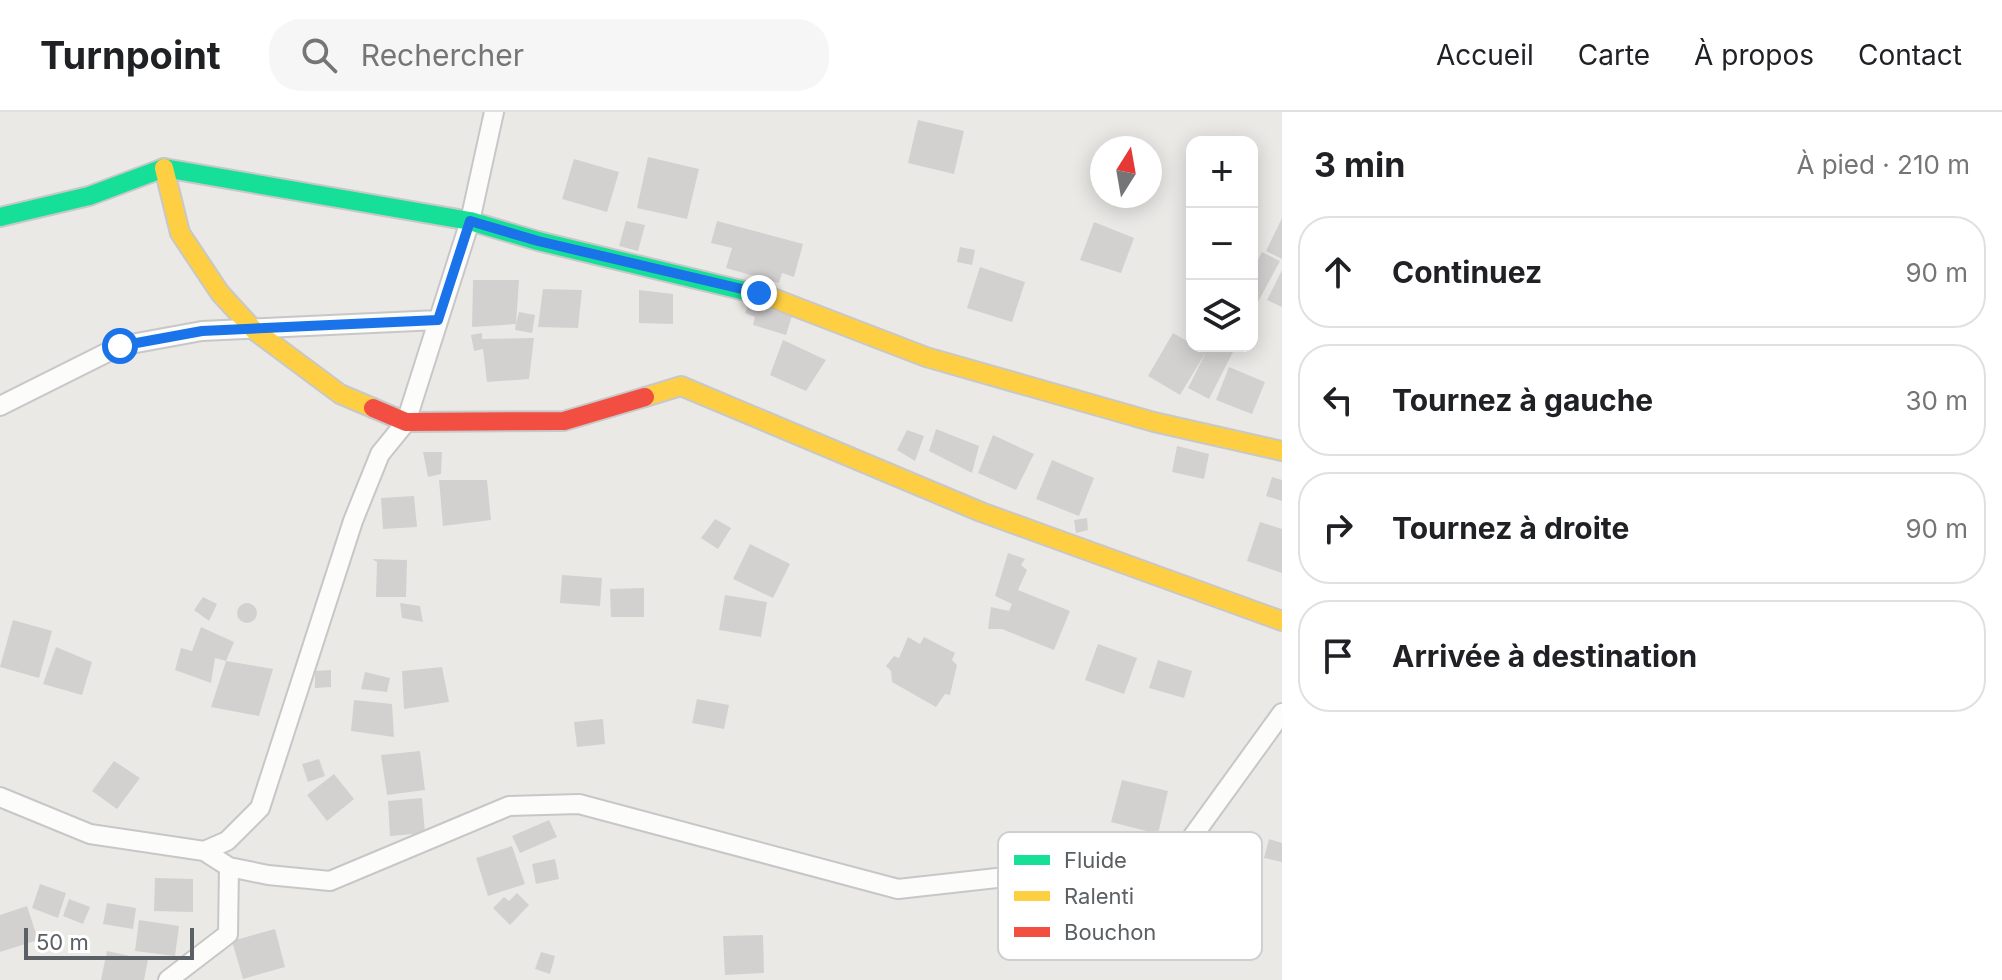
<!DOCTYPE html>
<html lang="fr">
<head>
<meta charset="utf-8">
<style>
  :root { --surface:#fff; --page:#f6f6f6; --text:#202124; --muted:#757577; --line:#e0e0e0 }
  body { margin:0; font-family:Inter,sans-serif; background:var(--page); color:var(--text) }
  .controls { position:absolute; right:24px; top:24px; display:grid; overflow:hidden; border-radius:16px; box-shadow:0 4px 20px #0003 }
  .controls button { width:72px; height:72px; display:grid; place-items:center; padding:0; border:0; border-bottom:2px solid var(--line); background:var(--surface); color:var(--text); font:40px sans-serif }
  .compass { position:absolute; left:1090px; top:24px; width:72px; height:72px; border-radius:50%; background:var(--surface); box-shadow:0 4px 20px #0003; rotate:11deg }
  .scale { position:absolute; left:24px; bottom:20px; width:170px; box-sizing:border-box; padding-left:8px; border:4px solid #5b6064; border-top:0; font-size:22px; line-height:28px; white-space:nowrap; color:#5b6064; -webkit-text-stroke:6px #fff; paint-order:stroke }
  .stop { position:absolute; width:24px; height:24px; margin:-18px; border:6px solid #1a73e8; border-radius:50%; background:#fff }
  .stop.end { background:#1a73e8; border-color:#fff; box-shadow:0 2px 8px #0008 }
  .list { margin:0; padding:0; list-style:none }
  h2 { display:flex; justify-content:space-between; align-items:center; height:104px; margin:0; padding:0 32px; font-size:34px }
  h2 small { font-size:26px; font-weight:400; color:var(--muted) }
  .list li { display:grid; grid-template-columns:52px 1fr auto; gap:24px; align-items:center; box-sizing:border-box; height:112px; margin:0 16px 16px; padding:0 16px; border:2px solid var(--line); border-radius:32px }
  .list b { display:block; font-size:30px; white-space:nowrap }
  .list em { font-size:26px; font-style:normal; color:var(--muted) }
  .icon { flex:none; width:44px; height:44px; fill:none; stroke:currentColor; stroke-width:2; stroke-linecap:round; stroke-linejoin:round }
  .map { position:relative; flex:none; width:1282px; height:868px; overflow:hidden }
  header { display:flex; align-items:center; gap:48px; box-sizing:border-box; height:112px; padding:0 40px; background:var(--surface); border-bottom:2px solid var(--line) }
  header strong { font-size:38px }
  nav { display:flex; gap:44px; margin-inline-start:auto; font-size:28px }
  .search { width:560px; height:72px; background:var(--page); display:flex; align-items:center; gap:20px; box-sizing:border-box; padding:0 28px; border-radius:32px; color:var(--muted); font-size:30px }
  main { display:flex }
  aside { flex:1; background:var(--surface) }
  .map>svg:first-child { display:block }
  .building { fill:#d3d1d0 }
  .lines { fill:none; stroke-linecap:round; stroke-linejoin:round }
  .street-casing { stroke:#c7c7c7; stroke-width:22 }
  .fast-casing { stroke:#c7c8c8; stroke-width:22 }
  .slow-casing { stroke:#c7c8c8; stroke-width:22 }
  .jam-casing { stroke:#c7c8c8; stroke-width:22 }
  .street { stroke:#fcfcfb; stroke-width:18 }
  .fast { stroke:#16e098; stroke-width:18 }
  .slow { stroke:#ffcf43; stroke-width:18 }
  .jam { stroke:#f24e42; stroke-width:18 }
  .route { stroke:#1a73e8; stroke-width:10 }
  .key { fill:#fff; stroke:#cecfd0; stroke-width:2 }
  .key-label { font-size:22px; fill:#5b6064 }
</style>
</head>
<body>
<header>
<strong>Turnpoint</strong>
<div class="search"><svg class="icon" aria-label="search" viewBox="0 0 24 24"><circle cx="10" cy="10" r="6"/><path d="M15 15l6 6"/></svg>Rechercher</div>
<nav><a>Accueil</a><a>Carte</a><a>À propos</a><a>Contact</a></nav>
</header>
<main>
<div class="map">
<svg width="1282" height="868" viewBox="0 0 1282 868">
  <rect width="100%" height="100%" fill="#ebe9e6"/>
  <!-- building -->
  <path class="building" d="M918,8L964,19L954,62L908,51Z
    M648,45L699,57L687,107L637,96Z
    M574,47L619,60L607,100L562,87Z
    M1282,106V147L1266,139Z
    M626,109L645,113L638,139L619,134Z
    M717,109L803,132L794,165L782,161L779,171L726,156L732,136L711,131Z
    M1094,110L1134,126L1121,161L1080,148Z
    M960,135L975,138L972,153L957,150Z
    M1262,140L1280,149L1252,201V159Z
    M980,155L1025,170L1012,210L967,196Z
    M1282,158V195L1267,188Z
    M473,168H519L516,212L519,200L535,203L532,221L515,218L516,212L472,215Z
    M543,177L582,178L578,216L538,215Z
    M639,178L673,182V212L639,211Z
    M749,191L792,204L786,223L753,213L755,205L745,201Z
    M482,221V227L534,226L529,267L487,270L483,237L474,239L471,223Z
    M1173,221L1206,240L1180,283L1148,264Z
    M783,228L826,248L806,279L770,263Z
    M1209,234H1236L1209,287L1188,276Z
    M1229,255L1265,270L1252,302L1216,288Z
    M936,317L979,334L972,361L929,339Z
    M907,318L924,324L915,349L897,338Z
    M993,323L1034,342L1016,378L978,361Z
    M1177,334L1209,342L1204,367L1172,360Z
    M423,340H442L441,362L428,365Z
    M1052,348L1094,366L1079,404L1036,387Z
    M1272,365L1282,368V389L1266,384Z
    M439,368H487L491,408L443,414Z
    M414,384L417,415L383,417L381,386Z
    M1087,406L1088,418L1076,421L1074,408Z
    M715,407L731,416L718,437L701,426Z
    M1260,410L1282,417V461L1247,449Z
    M750,432L790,452L773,486L733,467Z
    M1008,441L1025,447L1021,453L1027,458L1018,478L1070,499L1054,538L1002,517H988L991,495L1009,499L1012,492L995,484Z
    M372,447L407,448L406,485H376L377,450Z
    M562,463L602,466L600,494L560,491Z
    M644,476V505H611L610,477Z
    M725,483L767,490L761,525L719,518Z
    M203,485L217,492L209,509L194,498Z
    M400,491L420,494L423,510L402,506Z
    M237 501a10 10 0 1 1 20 0a10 10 0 1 1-20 0Z
    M13,508L52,519L39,566L0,555Z
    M201,515L234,530L226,549L215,546L211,571L175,558L181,536L192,539Z
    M908,525L920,532L924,525L955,541L952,548L957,553L950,583L945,582L936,595L892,570L891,559L886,554L894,544L899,546Z
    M1098,532L1137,546L1124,582L1085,568Z
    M56,535L92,550L82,583L43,572Z
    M1158,548L1192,559L1184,586L1149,576Z
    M226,549L273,557L259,604L211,595Z
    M442,555L449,590L404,597L402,559Z
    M331,558V575L315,576V559Z
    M365,560L390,566L387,580L361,577Z
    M697,587L729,593L724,617L692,611Z
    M354,588L392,592L394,625L351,619Z
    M603,607L605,632L577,635L574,610Z
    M420,639L425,678L387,683L381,643Z
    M319,647L325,664L308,670L302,652Z
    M114,649L140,666L117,697L92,679Z
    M334,662L354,687L327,709L307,683Z
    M1122,668L1168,679L1158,722L1111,710Z
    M422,686L425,721L390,724L388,689Z
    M549,708L557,725L520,741L512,724Z
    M1269,727L1282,731V750L1264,746Z
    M512,734L525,772L488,784L476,746Z
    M555,747L559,767L536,772L532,752Z
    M155,766L193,767V800L154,799Z
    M40,772L66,781L58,806L32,796Z
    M517,781L529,793L510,813L493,796L504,785L509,789Z
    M69,787L90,795L83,812L63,804Z
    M107,791L136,796L133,817L103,812Z
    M27,794L38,828L0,840V803Z
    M139,808L179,814L175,844L135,839Z
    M275,817L285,855L243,867L232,829Z
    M763,823L764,861L725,863L723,824Z
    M107,839L148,848L144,868H101Z
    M541,840L555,844L550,862L535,857Z"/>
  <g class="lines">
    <defs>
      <path id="street" d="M0,294L120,234L202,219L438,208
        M0,685L90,722L204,739L229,755L228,822L168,868
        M204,739L227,729L260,696L353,409L380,342L406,310L470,109L494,0
        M229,755L268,763L330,769L509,694L579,692L898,777L1177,746L1282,601"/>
      <path id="fast" d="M0,105L89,84L164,56L470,109L538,129L770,185"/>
      <path id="slow" d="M164,56L180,121L220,181L254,218L340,282L373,296
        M770,185L926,245L1154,310L1282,339
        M645,285L681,274L981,400L1282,509"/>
      <path id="jam" d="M373,296L406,310L564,309L645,285"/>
    </defs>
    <!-- street casing -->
    <use href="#street" class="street-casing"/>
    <!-- fast casing -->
    <use href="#fast" class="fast-casing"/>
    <!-- slow casing -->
    <use href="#slow" class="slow-casing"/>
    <!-- jam casing -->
    <use href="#jam" class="jam-casing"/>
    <!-- street -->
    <use href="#street" class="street"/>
    <!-- fast -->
    <use href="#fast" class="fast"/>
    <!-- slow -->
    <use href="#slow" class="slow"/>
    <!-- jam -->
    <use href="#jam" class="jam"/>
  </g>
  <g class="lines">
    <!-- route -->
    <path class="route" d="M120,234L202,219L438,208L470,109L538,129L759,181"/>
  </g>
  <!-- legend -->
  <rect x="998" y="720" width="264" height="128" rx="12" class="key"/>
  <rect x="1014" y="743" width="36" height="10" fill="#16e098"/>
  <rect x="1014" y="779" width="36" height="10" fill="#ffcf43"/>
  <rect x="1014" y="815" width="36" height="10" fill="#f24e42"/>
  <g class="key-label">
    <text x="1064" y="756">Fluide</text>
    <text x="1064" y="792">Ralenti</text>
    <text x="1064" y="828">Bouchon</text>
  </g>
</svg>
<div class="controls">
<button>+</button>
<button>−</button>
<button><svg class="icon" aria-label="layers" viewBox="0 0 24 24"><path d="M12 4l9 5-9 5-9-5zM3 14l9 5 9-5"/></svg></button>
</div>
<svg class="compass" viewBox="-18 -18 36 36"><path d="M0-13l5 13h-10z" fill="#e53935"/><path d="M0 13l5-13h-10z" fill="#757577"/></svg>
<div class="scale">50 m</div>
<div class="stop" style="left:120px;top:234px"></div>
<div class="stop end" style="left:759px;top:181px"></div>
</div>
<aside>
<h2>3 min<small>À pied · 210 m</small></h2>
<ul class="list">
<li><svg class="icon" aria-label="ahead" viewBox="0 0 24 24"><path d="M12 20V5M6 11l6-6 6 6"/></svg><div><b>Continuez</b></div><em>90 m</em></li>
<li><svg class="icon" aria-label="left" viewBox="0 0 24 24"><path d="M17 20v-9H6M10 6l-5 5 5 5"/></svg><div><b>Tournez à gauche</b></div><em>30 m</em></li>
<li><svg class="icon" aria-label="right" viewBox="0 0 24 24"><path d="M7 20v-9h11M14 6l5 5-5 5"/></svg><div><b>Tournez à droite</b></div><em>90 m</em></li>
<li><svg class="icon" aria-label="arrive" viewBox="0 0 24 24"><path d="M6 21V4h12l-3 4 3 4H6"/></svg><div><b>Arrivée à destination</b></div></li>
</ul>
</aside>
</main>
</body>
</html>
